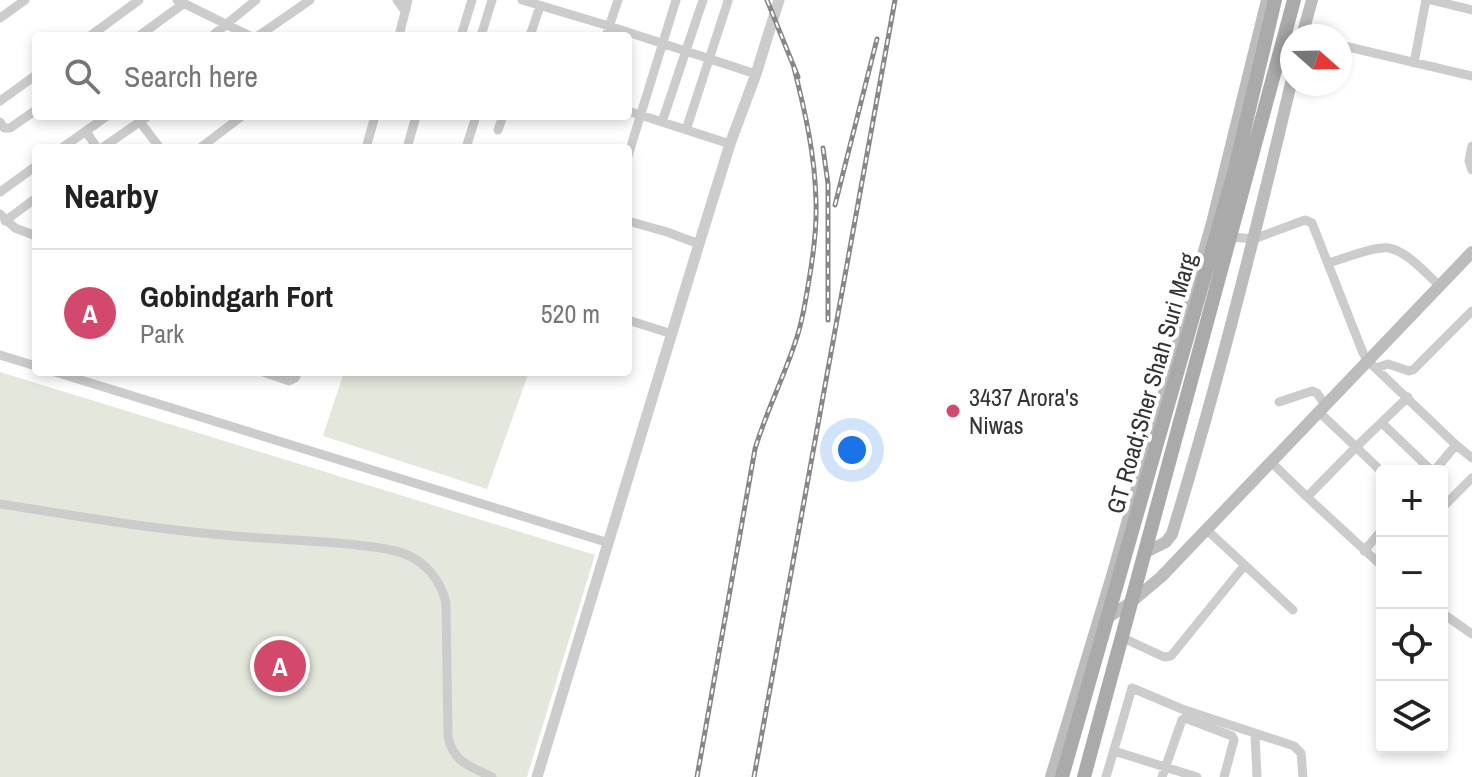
<!DOCTYPE html>
<html lang="en">
<head>
<meta charset="utf-8">
<style>
  :root { --surface:#fff; --page:#f6f6f6; --text:#222; --muted:#767676; --line:#e0e0e0; --accent:#d3496b }
  body { margin:0; font-family:"Archivo Narrow",sans-serif; background:var(--page); color:var(--text) }
  .controls { position:absolute; right:24px; bottom:24px; display:grid; overflow:hidden; border-radius:8px; box-shadow:0 4px 12px #0003 }
  .controls button { width:72px; height:72px; display:grid; place-items:center; padding:0; border:0; border-bottom:2px solid var(--line); background:var(--surface); color:var(--text); font:40px sans-serif }
  .compass { position:absolute; left:1280px; top:24px; width:72px; height:72px; border-radius:50%; background:var(--surface); box-shadow:0 4px 12px #0003; rotate:110deg }
  .you { position:absolute; left:852px; top:450px; width:28px; height:28px; margin:-20px; border:6px solid #fff; border-radius:50%; background:#1a73e8; box-shadow:0 0 0 12px #1a73e833 }
  .badge { display:grid; place-items:center; width:52px; height:52px; border-radius:50%; background:var(--accent); color:#fff; font-size:26px; font-weight:700 }
  .pin { position:absolute; translate:-50% -50%; border:4px solid #fff; box-shadow:0 2px 8px #0006 }
  .list { margin:0; padding:0; list-style:none }
  h2 { display:flex; justify-content:space-between; align-items:center; height:104px; margin:0; padding:0 32px; font-size:34px }
  h2 small { font-size:26px; font-weight:400; color:var(--muted) }
  .list li { display:grid; grid-template-columns:52px 1fr auto; gap:24px; align-items:center; box-sizing:border-box; height:128px; padding:0 32px; border-top:2px solid var(--line) }
  .list b { display:block; font-size:30px; white-space:nowrap }
  .list p { margin:0; font-size:26px; white-space:nowrap; color:var(--muted) }
  .list em { font-size:26px; font-style:normal; color:var(--muted) }
  .icon { flex:none; width:44px; height:44px; fill:none; stroke:currentColor; stroke-width:2; stroke-linecap:round; stroke-linejoin:round }
  .map { position:relative; flex:none; width:1472px; height:777px; overflow:hidden }
  .search { position:absolute; background:var(--surface); box-shadow:0 4px 12px #0003; left:32px; top:32px; width:600px; height:88px; display:flex; align-items:center; gap:20px; box-sizing:border-box; padding:0 28px; border-radius:8px; color:var(--muted); font-size:30px }
  .panel { position:absolute; background:var(--surface); box-shadow:0 4px 12px #0003; left:32px; top:144px; width:600px; height:232px; border-radius:8px }
  .map>svg:first-child { display:block }
  .green { fill:#e3e7dc }
  .lines { fill:none; stroke-linecap:round; stroke-linejoin:round }
  .minor { stroke:#ccc; stroke-width:9 }
  .tertiary { stroke:#ccc; stroke-width:11 }
  .secondary { stroke:#bcbcbc; stroke-width:12 }
  .primary { stroke:#aaa; stroke-width:14 }
  .rail-casing { stroke:#878787; stroke-width:5 }
  .rail { stroke:#fff; stroke-width:2; stroke-dasharray:6; stroke-linecap:butt }
  .poi-dot { fill:#d3496b; stroke:#fff; stroke-width:3 }
  .labels { text-anchor:middle; dominant-baseline:central; stroke-width:8; stroke-linejoin:round; paint-order:stroke }
  .street-label { font-size:24px; fill:#323232; stroke:#fff }
  .poi-label { font-size:24px; fill:#323232; stroke:#fff; text-anchor:start }
</style>
</head>
<body>
<div class="map">
<svg width="1472" height="777" viewBox="0 0 1472 777">
  <rect width="100%" height="100%" fill="#fff"/>
  <!-- green -->
  <path class="green" d="M0,372L595,555L527,777H0Z
    M344,372H529L487,489L323,436Z"/>
  <g class="lines">
    <!-- minor -->
    <path class="minor" d="M177,0L250,36
      M397,0L405,11
      M522,0L609,26L756,74
      M1431,0L1472,10
      M0,18L25,0
      M90,36L139,0
      M139,36L183,4
      M212,36L256,0
      M258,36L310,0
      M399,36L408,0
      M461,36L472,0
      M481,36L492,0
      M530,36L540,6
      M606,36L618,0
      M1340,45L1472,76
      M1414,63L1426,0
      M0,101L36,75
      M628,111L730,144
      M0,122L4,128H10L36,110
      M140,122L160,148
      M662,122L703,0
      M498,130L503,116
      M686,130L728,1
      M86,131L97,148
      M1472,146L1469,161L1472,170
      M62,148L107,116
      M102,148L148,116
      M200,148L242,116
      M366,148L375,116
      M407,148L416,116
      M466,148L476,116
      M628,156L676,0
      M0,192L36,166
      M0,214L15,228L36,236
      M5,221L36,198
      M628,221L667,232L699,244
      M1231,237L1254,239L1305,220L1312,223L1363,353L1367,360L1456,445L1434,471
      M1328,263C1344,259 1373,246 1389,248C1408,252 1425,273 1439,285
      M628,320L672,334
      M0,355L36,366
      M1376,368L1388,364L1409,371L1413,370L1472,311
      M55,372L609,543
      M263,372L289,381L295,378L298,372
      M1279,402L1312,391L1317,393L1325,405
      M1319,412L1356,447L1307,497L1382,566
      M1382,423L1432,471
      M1456,445L1472,458
      M1271,462L1307,497
      M1382,472L1356,447L1408,397
      M0,504C78,516 156,530 235,536C276,540 316,540 357,545C373,547 390,548 405,554C426,562 441,581 446,603L448,736C453,763 470,766 492,777
      M1442,508L1472,478
      M1207,530L1293,610
      M1364,551L1382,530
      M1442,613L1472,634
      M1121,637L1164,657L1171,656L1244,566
      M1255,734L1257,777
      M1114,751L1197,777
      M1106,777L1132,688L1182,709L1294,746L1301,753L1303,777
      M1162,777L1182,720L1185,718L1232,736L1234,740L1224,777"/>
    <!-- tertiary -->
    <path class="tertiary" d="M537,777L699,244L730,144L756,74L779,0"/>
    <!-- secondary -->
    <path class="secondary" d="M1302,36L1312,0
      M1144,553L1166,542L1172,534C1218,384 1256,232 1292,79
      M1107,618L1130,603L1161,577L1472,252
      M1051,777L1112,576L1212,223L1267,0"/>
    <!-- primary -->
    <path class="primary" d="M1062,777L1234,173L1275,0
      M1084,777C1153,518 1226,260 1294,0"/>
    <defs>
      <path id="rail" d="M767,0L798,77
        M823,148L828,184V320
        M835,205L877,39
        M697,777L755,449C766,412 784,377 796,340C802,323 805,304 808,286C813,258 817,229 816,201C815,155 805,111 794,68
        M754,777L895,0"/>
    </defs>
    <!-- rail casing -->
    <use href="#rail" class="rail-casing"/>
    <!-- rail -->
    <use href="#rail" class="rail"/>
  </g>
  <!-- markers -->
  <circle class="poi-dot" cx="953" cy="411" r="8"/>
  <g class="labels">
    <!-- street labels -->
    <g class="street-label">
      <text transform="translate(1151 383) rotate(-74)">GT Road;Sher Shah Suri Marg</text>
    </g>
    <!-- poi labels -->
    <g class="poi-label">
      <text x="969" y="397">3437 Arora's<tspan x="969" dy="28">Niwas</tspan></text>
    </g>
  </g>
</svg>
<div class="controls">
<button>+</button>
<button>−</button>
<button><svg class="icon" aria-label="locate" viewBox="0 0 24 24"><circle cx="12" cy="12" r="6"/><path d="M12 2v4M12 18v4M2 12h4M18 12h4"/></svg></button>
<button><svg class="icon" aria-label="layers" viewBox="0 0 24 24"><path d="M12 4l9 5-9 5-9-5zM3 14l9 5 9-5"/></svg></button>
</div>
<svg class="compass" viewBox="-18 -18 36 36"><path d="M0-13l5 13h-10z" fill="#e53935"/><path d="M0 13l5-13h-10z" fill="#767676"/></svg>
<div class="you"></div>
<div class="pin badge" style="left:280px;top:666px">A</div>
<div class="search"><svg class="icon" aria-label="search" viewBox="0 0 24 24"><circle cx="10" cy="10" r="6"/><path d="M15 15l6 6"/></svg>Search here</div>
<section class="panel">
<h2>Nearby<small></small></h2>
<ul class="list">
<li><span class="badge">A</span><div><b>Gobindgarh Fort</b><p>Park</p></div><em>520 m</em></li>
</ul>
</section>
</div>
</body>
</html>
